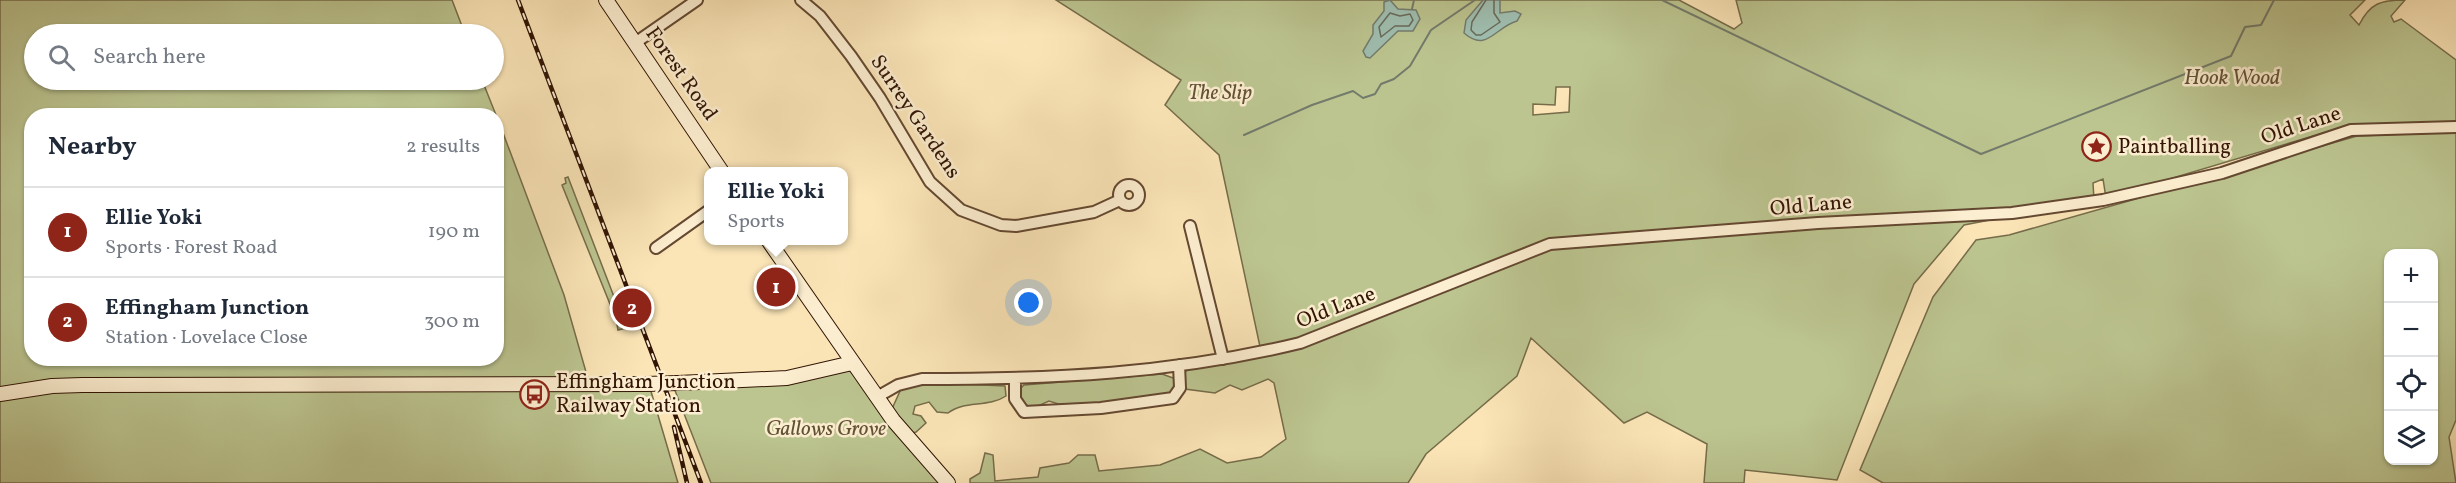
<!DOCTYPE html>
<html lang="en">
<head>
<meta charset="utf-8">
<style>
  :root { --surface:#fff; --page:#f2f2f3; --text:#1f2937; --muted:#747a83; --line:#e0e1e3; --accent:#8f2418 }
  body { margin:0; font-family:Vollkorn,serif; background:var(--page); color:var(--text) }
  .controls { position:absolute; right:18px; bottom:18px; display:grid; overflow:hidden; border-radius:12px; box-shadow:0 2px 4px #0004 }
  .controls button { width:54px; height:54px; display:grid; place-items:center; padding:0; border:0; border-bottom:2px solid var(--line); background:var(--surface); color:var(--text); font:30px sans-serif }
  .you { position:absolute; left:1029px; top:303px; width:21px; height:21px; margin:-15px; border:4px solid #fff; border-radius:50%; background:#1a73e8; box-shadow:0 0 0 9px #1a73e833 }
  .badge { display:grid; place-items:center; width:39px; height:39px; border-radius:50%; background:var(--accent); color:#fff; font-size:20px; font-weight:700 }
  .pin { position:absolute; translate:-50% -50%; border:3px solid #fff; box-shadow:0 2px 6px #0006 }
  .popup { position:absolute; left:704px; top:167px; width:144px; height:78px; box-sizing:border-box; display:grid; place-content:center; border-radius:12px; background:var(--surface); filter:drop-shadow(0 2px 4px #0005); font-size:20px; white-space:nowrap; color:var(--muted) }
  .popup b { font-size:22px; color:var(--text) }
  .popup::after { content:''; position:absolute; left:50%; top:100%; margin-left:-12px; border:12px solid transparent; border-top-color:var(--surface) }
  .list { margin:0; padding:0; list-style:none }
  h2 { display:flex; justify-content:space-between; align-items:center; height:78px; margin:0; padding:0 24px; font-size:26px }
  h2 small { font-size:20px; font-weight:400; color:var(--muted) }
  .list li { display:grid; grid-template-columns:39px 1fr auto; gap:18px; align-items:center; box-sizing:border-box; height:90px; padding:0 24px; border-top:2px solid var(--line) }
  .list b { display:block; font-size:22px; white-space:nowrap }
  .list p { margin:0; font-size:20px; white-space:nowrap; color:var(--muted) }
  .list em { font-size:20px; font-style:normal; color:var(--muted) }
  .icon { flex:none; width:33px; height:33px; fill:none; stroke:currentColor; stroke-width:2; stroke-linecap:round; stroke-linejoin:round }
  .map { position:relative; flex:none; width:2456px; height:483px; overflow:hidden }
  .search { position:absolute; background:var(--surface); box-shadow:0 2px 4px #0004; left:24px; top:24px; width:480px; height:66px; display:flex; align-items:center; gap:15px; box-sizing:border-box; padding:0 21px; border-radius:33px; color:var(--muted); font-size:22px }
  .panel { position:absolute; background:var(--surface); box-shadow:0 2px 4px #0004; left:24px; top:108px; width:480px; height:258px; border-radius:24px }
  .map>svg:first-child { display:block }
  .green { fill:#bcc590; stroke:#766c4a; stroke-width:1.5; fill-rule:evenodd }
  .water { fill:#9fbfb1; stroke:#737b6c; stroke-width:1.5 }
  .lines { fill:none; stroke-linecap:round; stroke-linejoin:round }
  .shore { stroke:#686a5a; stroke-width:1.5 }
  .stream { stroke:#737b6c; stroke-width:2 }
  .street-casing { stroke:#644831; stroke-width:14 }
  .secondary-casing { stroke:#311404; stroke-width:16 }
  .street { stroke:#fceed0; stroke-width:10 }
  .secondary { stroke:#fceed0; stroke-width:14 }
  .rail-casing { stroke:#311404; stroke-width:4.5 }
  .rail { stroke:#fceed0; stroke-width:2; stroke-dasharray:7; stroke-linecap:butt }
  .secondary-bridge-casing { stroke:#311404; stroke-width:16; stroke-linecap:butt }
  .secondary-bridge { stroke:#fceed0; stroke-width:14 }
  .labels { text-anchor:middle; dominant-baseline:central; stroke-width:5; stroke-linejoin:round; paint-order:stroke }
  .street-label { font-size:21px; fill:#311404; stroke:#fceed0 }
  .park-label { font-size:21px; font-style:italic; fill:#625235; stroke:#fceed0 }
  .poi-label { font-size:21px; fill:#311404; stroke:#fceed0; text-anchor:start }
</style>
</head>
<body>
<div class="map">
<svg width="2456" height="483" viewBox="0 0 2456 483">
  <rect width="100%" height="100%" fill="#fbe5b7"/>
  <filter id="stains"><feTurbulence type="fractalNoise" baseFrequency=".00333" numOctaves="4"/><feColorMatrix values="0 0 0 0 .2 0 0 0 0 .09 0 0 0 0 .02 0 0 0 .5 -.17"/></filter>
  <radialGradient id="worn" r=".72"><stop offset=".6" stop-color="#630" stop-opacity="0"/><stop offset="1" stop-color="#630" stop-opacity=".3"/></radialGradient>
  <!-- green -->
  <path class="green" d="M0,0H452L465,34H34V80H482L496,115L32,116V358H496L497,117L564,295L588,379L650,388L678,483H0Z
    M1056,0H1679L1734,29L1742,23L1736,0H2365L2350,15L2359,25C2370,3 2381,0 2405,0L2391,16L2394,22L2401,19L2456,60V123L2350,125L2106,198L2103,179L2093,183L2094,200L1964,225L1914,284L1837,480L1745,470L1744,483H1704L1707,444L1647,412L1624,423L1531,338L1517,376L1426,454L1408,483H970V479L980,473L985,453L993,455L995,481L1038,477L1040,468L1069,463L1078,455H1095L1099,471L1160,465L1200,449L1227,463L1261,457L1286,439L1274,383L1268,379L1242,390L1230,385L1215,393L1185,389L1184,373L1190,368L1262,356L1219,155L1165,105L1181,80ZM1556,87H1570L1569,112L1533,115V104L1555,105Z
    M2456,132V420L2449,437L2456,483H1883L1860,470L1933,297L1976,240L2009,235L2357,136ZM2388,254H2434V460H2388Z
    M568,177L626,328L618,330L616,319L562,185L566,183L565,178Z
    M845,370L852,372L940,483H711L674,388Z
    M1162,374L1176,379L1175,390L1165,398L1068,407L1049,401L1031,409L1024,407L1019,399L1020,389L1024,385Z
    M917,382L1005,386L1006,396C988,408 964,400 948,413L937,412L929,402L915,406L913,414L921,416L926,423L916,432L909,434L891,411L901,389Z"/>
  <!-- water -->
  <path class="water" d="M1390,0L1398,9L1416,10L1420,19L1413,31H1398L1370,58L1366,57L1363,51L1373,34V25L1384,11V2Z
    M1483,0H1500V13L1515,11L1521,14L1517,21C1495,27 1487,53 1464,33L1466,20Z"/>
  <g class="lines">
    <!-- shore -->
    <path class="shore" d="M1486,0L1472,22L1471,30L1476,35H1481L1500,22L1494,13V0
      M1390,13L1400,16L1410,14L1413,20L1409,26H1395L1381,37L1379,27Z"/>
    <!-- stream -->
    <path class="stream" d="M1662,0L1981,154L2231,56L2245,27L2261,25L2274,0
      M1412,9L1414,0
      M1244,135L1312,105L1353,91L1363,98L1375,94L1381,84L1394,79L1410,66L1431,30L1475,0"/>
    <defs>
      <path id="street" d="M801,0L820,16L851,56L880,98L930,182L961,210L1001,225L1016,226L1094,212L1120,200
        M635,43L697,0
        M1119 195a10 10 0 1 1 20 0a10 10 0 1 1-20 0Z
        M1190,226L1223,359
        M656,248L708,211
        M1015,380V399L1024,412L1101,408L1173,398L1180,388L1179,365
        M877,397L898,385L922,379C1052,379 1173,374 1300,343L1550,244L1818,223L2012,213L2103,200L2222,173L2351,130L2456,127"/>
      <path id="secondary" d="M606,0L722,172
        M768,240L893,420L948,483
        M678,383L787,378L852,363
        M0,394L52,386L82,385L646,384"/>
    </defs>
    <!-- street casing -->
    <use href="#street" class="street-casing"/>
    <!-- secondary casing -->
    <use href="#secondary" class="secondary-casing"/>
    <!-- street -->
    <use href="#street" class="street"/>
    <!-- secondary -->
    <use href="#secondary" class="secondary"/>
    <defs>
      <path id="rail" d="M518,0L701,483
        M674,427L687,483"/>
    </defs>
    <!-- rail casing -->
    <use href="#rail" class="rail-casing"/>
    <!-- rail -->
    <use href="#rail" class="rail"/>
    <defs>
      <path id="secondary-bridge" d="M646,384L678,383"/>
    </defs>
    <!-- secondary-bridge casing -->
    <use href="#secondary-bridge" class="secondary-bridge-casing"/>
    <!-- secondary-bridge -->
    <use href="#secondary-bridge" class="secondary-bridge"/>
  </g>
  <!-- icons -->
  <defs>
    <symbol id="sight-ring" viewBox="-11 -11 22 22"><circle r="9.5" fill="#fceed0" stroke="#8f2418" stroke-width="1.5"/><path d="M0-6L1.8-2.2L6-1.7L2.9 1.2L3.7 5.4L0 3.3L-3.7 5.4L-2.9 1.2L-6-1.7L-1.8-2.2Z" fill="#8f2418"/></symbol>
    <symbol id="bus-ring" viewBox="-11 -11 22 22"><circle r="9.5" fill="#fceed0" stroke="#8f2418" stroke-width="1.5"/><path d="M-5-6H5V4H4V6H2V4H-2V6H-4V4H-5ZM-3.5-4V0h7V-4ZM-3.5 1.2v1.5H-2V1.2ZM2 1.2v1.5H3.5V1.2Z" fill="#8f2418"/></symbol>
  </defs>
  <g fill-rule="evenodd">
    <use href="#sight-ring" x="2080" y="130" width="33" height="33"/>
    <use href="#bus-ring" x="518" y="378" width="33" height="33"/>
  </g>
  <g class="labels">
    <!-- street labels -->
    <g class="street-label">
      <text transform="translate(681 74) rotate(55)">Forest Road</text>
      <text transform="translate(915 117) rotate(56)">Surrey Gardens</text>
      <text transform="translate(2301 126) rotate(-18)">Old Lane</text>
      <text transform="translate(1811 206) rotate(-5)">Old Lane</text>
      <text transform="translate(1336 308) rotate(-21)">Old Lane</text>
    </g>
    <!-- park labels -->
    <g class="park-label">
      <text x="2232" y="78">Hook Wood</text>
      <text x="1220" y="93">The Slip</text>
      <text x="826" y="429">Gallows Grove</text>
    </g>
    <!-- poi labels -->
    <g class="poi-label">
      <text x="2118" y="147">Paintballing</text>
      <text x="556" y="382">Effingham Junction<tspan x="556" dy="24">Railway Station</tspan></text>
    </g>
  </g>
  <rect width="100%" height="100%" filter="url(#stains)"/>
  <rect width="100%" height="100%" fill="url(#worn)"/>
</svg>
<div class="controls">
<button>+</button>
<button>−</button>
<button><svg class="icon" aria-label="locate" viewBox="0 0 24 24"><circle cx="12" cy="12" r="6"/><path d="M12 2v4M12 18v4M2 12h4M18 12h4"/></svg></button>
<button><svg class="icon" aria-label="layers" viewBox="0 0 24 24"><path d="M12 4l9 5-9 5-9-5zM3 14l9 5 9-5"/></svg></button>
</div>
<div class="you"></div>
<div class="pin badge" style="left:776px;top:287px">1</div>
<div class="popup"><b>Ellie Yoki</b>Sports</div>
<div class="pin badge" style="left:632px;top:308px">2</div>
<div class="search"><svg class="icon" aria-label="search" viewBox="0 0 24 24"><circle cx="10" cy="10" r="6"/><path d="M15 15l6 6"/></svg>Search here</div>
<section class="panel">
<h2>Nearby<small>2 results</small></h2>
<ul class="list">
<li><span class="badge">1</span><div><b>Ellie Yoki</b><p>Sports · Forest Road</p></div><em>190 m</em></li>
<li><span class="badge">2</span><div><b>Effingham Junction</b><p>Station · Lovelace Close</p></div><em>300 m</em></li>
</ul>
</section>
</div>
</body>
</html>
